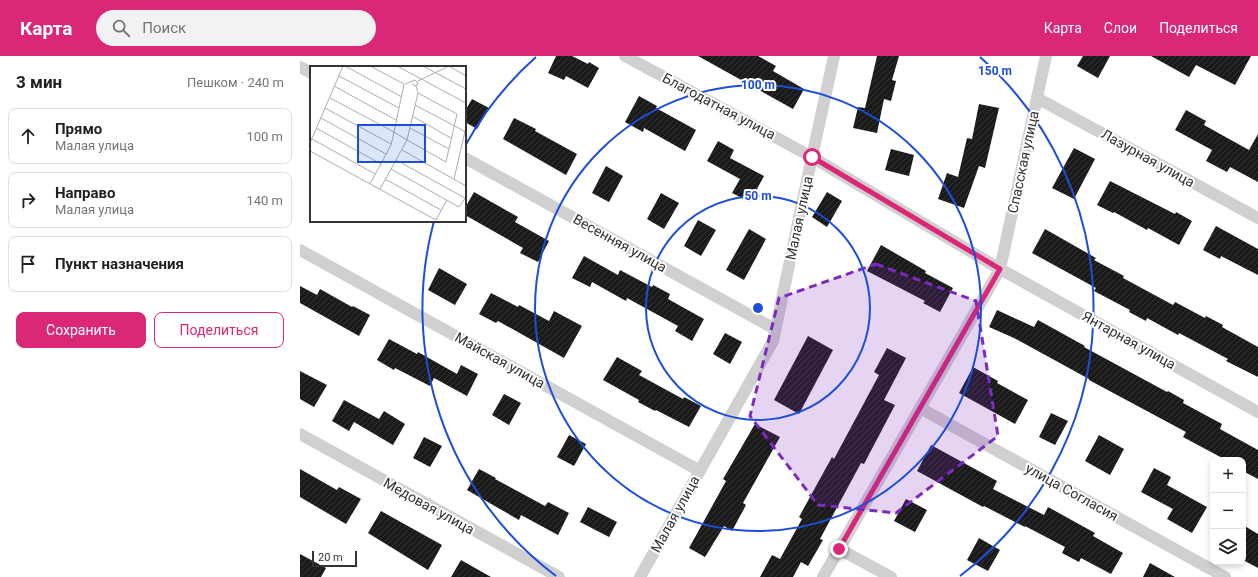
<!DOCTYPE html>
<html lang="ru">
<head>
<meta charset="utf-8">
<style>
  :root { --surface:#fff; --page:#f2f2f2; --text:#202124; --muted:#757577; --line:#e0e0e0; --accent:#db2777 }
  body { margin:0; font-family:Roboto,sans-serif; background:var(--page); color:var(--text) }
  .controls { position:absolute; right:12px; bottom:12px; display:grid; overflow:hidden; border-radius:8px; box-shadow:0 2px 6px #0003 }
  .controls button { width:36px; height:36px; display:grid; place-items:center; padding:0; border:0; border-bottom:1px solid var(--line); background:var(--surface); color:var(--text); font:20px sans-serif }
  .scale { position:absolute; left:12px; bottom:10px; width:45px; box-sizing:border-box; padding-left:4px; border:2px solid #333; border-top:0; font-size:11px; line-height:14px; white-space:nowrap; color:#333; -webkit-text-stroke:3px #fff; paint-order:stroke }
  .stop { position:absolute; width:12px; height:12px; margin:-9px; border:3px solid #db2777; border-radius:50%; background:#fff }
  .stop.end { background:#db2777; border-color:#fff; box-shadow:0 1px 4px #0008 }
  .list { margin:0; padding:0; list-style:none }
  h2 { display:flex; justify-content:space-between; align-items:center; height:52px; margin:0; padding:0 16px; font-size:17px }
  h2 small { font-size:13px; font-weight:400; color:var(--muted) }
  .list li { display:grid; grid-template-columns:26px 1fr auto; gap:12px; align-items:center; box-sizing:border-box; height:56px; margin:0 8px 8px; padding:0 8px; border:1px solid var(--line); border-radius:8px }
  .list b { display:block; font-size:15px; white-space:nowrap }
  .list p { margin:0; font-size:13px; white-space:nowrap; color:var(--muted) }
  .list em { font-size:13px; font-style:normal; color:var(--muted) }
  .actions { display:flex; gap:8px; padding:12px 16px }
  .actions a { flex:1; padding:9px 0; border:1px solid var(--accent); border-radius:8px; text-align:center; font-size:14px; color:var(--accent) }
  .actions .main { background:var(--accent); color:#fff }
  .icon { flex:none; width:22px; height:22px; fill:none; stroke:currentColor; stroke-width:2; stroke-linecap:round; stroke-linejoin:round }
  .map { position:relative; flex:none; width:958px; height:521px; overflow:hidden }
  header { display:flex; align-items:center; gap:24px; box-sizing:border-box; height:56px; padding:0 20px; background:var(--accent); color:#fff }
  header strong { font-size:19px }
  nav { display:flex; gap:22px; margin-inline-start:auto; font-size:14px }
  .search { width:280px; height:36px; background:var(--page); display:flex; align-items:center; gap:10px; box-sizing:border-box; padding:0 14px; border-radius:22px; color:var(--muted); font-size:15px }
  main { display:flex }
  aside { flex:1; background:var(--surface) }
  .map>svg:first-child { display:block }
  .building { fill:url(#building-hatch) }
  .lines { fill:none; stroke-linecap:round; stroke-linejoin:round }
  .minor { stroke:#d0d0d0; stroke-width:12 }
  .route { stroke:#db2777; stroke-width:5 }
  .marked { fill:#7b2cbf; fill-opacity:0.2; stroke:#7b2cbf; stroke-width:3; stroke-dasharray:8 5; stroke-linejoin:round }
  .ring { fill:none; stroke:#1d4ed8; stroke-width:2 }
  .labels { text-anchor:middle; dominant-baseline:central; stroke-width:4; stroke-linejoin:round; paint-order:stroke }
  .street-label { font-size:14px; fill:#333; stroke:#fff }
  .inset-road { fill:none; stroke:#adadad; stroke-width:1 }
  .view { fill:#1d4ed8; fill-opacity:0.15; stroke:#1d4ed8; stroke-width:2 }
  .inset-edge { fill:none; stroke:#333; stroke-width:2 }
  .centre { fill:#1d4ed8; stroke:#fff; stroke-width:2 }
  .ring-label { font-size:12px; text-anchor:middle; font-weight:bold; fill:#1d4ed8; stroke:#fff; stroke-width:4; stroke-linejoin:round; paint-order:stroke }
</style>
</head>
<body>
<header>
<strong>Карта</strong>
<div class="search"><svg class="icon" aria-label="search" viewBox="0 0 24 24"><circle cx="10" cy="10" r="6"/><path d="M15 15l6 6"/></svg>Поиск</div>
<nav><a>Карта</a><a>Слои</a><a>Поделиться</a></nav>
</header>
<main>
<aside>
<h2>3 мин<small>Пешком · 240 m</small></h2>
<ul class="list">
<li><svg class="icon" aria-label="ahead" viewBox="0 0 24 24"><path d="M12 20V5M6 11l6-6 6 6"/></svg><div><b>Прямо</b><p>Малая улица</p></div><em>100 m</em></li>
<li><svg class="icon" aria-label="right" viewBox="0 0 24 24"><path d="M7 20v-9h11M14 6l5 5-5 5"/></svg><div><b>Направо</b><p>Малая улица</p></div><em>140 m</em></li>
<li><svg class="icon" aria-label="arrive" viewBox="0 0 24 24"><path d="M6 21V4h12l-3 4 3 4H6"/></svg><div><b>Пункт назначения</b></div></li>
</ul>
<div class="actions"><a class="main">Сохранить</a><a>Поделиться</a></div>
</aside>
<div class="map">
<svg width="958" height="521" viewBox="0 0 958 521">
  <defs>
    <pattern id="building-hatch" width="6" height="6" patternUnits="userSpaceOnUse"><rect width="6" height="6" fill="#1a1a1a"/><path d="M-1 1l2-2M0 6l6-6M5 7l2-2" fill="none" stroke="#333"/></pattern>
  </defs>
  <rect width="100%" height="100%" fill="#fff"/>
  <!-- building -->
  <path class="building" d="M256,0H272L288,8L289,6L299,12L288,32L266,20L264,24L248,17Z
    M398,0H458L476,10L473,15L504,33L493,53Z
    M577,0H599L592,24L596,25L591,45L584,43L577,77L553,72L558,51L565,52Z
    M783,0H810L798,22L777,10Z
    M851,0H951L935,29L896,9L889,21Z
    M339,40L357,50L356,52L396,74L385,95L344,72L343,76L325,66Z
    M172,43L189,52L177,73L165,66V55Z
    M679,48L699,52L685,112L679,110L664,152L638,143L647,117L658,121L667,82L672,83Z
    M886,54L906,65L904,69L949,94L958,78V126L930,111L927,116L906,105L912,94L875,74Z
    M214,62L236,73L235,75L277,98L266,119L203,83Z
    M418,85L434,94L430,102L464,120L450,146L432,137L440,123L407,105Z
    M774,92L795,103L774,143L752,132Z
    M591,93L614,99L609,120L585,114Z
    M306,110L323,120L309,146L292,137Z
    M810,125L875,158L876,156L892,165L879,189L848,172L847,174L814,156L813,157L797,149Z
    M174,136L218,161L215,166L249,185L238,206L220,197L223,192L165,159V152Z
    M527,136L542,145L527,171L512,161Z
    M361,137L379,147L364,173L347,163Z
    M398,164L416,174L401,200L384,190Z
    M916,170L958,193V219L921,200L920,203L903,194Z
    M449,173L466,183L444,224L426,214Z
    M745,173L796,202L794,204L824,220L823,222L873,249L875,246L905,262L906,260L923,269L922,271L958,291V321L926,305L928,303L879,277L878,279L847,262L846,265L829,256L830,254L794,235L796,232L732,197Z
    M581,189L626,215L625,217L653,232L640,256L623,247L625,245L567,215Z
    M284,200L318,219L320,214L352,231L353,229L370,238L368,243L404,263L392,285L375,275L378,270L327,242L326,245L292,226L290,231L272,222Z
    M139,212L167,228L155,249L128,234Z
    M0,230L17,239L20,233L52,251L53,250L70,259L59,280L0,247Z
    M191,237L218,251L219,249L249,265L254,255L282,270L264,302L198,265L196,267L179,258Z
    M697,254L734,271L738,264L785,290L784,291L867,336L868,335L884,344L883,347L922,368L920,373L958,394V423L943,415V404H926L883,381L886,376L789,324V323L714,282L689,271Z
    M425,277L442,286L430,308L413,298Z
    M508,280L533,294L499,358L474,344Z
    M89,283L117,298L118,296L157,318L161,309L178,318L167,340L134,322L130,330L95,312L94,314L77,304Z
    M587,292L606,302L584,344L595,349L564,408L561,407L520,483L523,484L508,510L501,506L493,521H460L472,499L480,503L502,463L499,461L532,401L534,403L579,319L574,316Z
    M317,301L342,315L339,319L383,343L384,341L401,350L389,371L356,354L355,355L338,346L339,344L303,324Z
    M673,311L698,325L697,327L728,344L715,368L659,337Z
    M0,315L27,329L14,351L0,343Z
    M204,338L221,347L209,369L192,359Z
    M44,344L79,363L84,355L105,368L93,389L54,366L49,375L32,365Z
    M751,357L768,365L755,389L739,381Z
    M455,368L480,381L443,447L446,449L432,475L424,470L405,501L389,492L426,425L423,423Z
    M269,379L286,388L274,410L257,401Z
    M799,379L824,393L810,419L785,405Z
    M124,381L142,390L130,411L113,402Z
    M631,389L697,425L693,433L744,459L748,451L795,477L793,480L823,497L811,518L781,502L779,506L762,497L765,491L725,470V471L684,450L683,451L617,415Z
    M854,412L871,421L867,429L907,451L892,477L867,463L873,453L841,436Z
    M0,413L37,434L39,431L61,443L46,468L0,441Z
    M179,413L196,422L195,423L245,450L248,446L269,457L258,479L221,459L219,464L167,434Z
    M606,443L627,454L615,476L594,465Z
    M288,451L317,466L309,481L280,466Z
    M81,455L142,489L128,514L68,477Z
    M943,469L958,478V512L943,504Z
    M679,482L700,494L688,515L667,504Z
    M0,498L26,512L21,521H0Z
    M161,504L191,521H151Z
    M850,507L875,521H843Z"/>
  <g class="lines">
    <!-- minor -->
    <path class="minor" d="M325,0L512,101L534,0
      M746,0L700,213L958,356
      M0,11L11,17
      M737,42L958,162
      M165,102L475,273
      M0,194L400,415
      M620,352L925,521
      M0,378L259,521
      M539,493L591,521
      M340,521L473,285L512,101L700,213L523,521"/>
  </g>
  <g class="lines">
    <!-- route -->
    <path class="route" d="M512,101L700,213L539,493"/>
  </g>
  <!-- marked area -->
  <path class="marked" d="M576,208L676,245L698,380L596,457L518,449L450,360L479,242Z"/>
  <!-- distance rings -->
  <g class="ring">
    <circle cx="458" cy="252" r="112"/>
    <circle cx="458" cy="252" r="223"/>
    <path d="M256 520A335 335 0 0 1 134 165M165 90A335 335 0 0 1 236 1M680 1A335 335 0 0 1 660 520"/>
  </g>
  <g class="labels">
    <!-- street labels -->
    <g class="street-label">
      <text transform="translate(419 50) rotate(28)">Благодатная улица</text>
      <text transform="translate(848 102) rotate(29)">Лазурная улица</text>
      <text transform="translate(723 106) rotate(-78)">Спасская улица</text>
      <text transform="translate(499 162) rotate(-78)">Малая улица</text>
      <text transform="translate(320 187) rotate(29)">Весенняя улица</text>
      <text transform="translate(829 284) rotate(29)">Янтарная улица</text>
      <text transform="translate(200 304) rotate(29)">Майская улица</text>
      <text transform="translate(772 436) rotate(29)">улица Согласия</text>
      <text transform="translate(129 450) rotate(29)">Медовая улица</text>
      <text transform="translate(375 458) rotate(-61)">Малая улица</text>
    </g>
  </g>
  <!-- overview -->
  <g transform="translate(10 10)">
    <rect width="156" height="156" fill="#fff"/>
    <path class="inset-road" d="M35,0L92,31M60,0L94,18M87,0L156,37M113,0L156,23M139,0L156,10M29,10L89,42M108,15L139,0M95,18L105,14L108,17L106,20L102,18M24,20L86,54M106,20L108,27L97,74L136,96L147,48L108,27M20,32L84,66L94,18M105,39L156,66M15,42L81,78M102,50L141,72M11,52L76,88M6,62L71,98M100,62L139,83M2,73L65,108M0,77L33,0M92,84L156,120M0,85L126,154L137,134M86,94L155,132M81,103L149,141L156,131M75,113L131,144M144,113L156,61M60,118L81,79L84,66L97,74L70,123"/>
    <path class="view" d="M48,59H115V96H48Z"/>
    <rect width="156" height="156" class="inset-edge"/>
  </g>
  <circle cx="458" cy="252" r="6" class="centre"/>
  <g class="ring-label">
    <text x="695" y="19">150 m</text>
    <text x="458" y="33">100 m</text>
    <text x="458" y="144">50 m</text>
  </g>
</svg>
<div class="controls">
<button>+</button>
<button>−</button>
<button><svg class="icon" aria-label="layers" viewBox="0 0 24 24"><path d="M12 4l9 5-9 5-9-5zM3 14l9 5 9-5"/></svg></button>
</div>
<div class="scale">20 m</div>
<div class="stop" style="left:512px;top:101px"></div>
<div class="stop end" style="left:539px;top:493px"></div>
</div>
</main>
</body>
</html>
